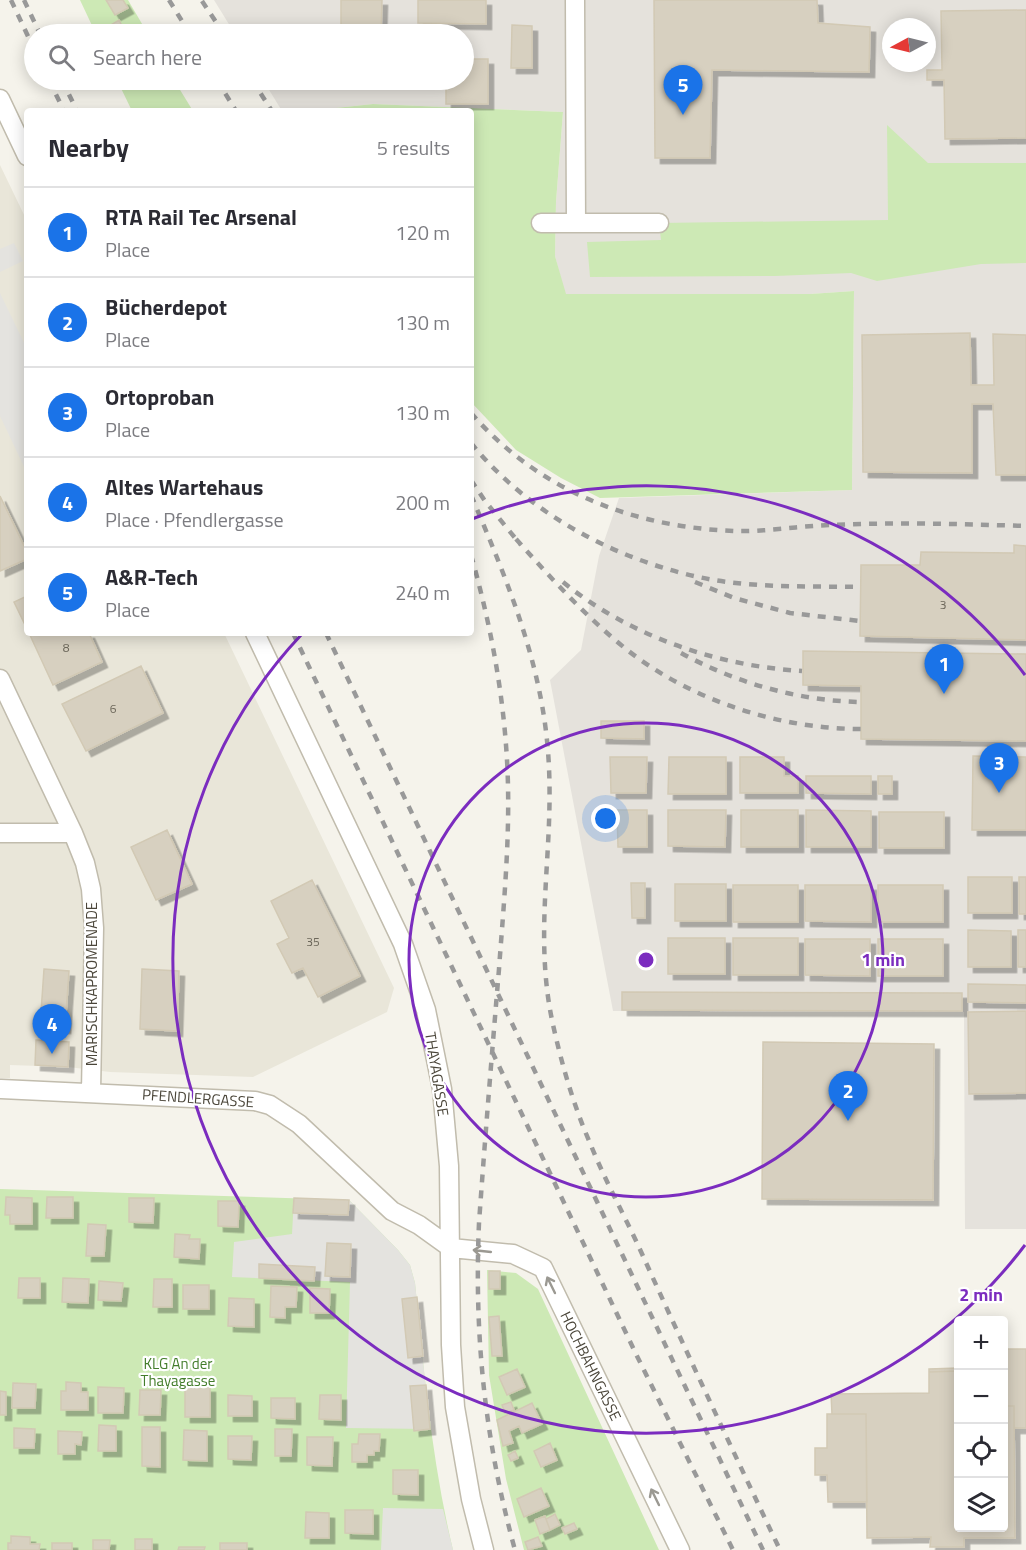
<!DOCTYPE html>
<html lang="en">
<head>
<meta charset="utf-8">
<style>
  :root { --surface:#fff; --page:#f2f2f3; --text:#2b2b33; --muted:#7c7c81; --line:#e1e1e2; --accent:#1a73e8 }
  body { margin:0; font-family:"Titillium Web",sans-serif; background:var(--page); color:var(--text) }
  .controls { position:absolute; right:18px; bottom:18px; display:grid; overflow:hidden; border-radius:6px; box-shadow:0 3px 15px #0003 }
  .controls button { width:54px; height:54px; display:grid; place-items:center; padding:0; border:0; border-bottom:2px solid var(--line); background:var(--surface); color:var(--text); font:30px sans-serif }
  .compass { position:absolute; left:882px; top:18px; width:54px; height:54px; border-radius:50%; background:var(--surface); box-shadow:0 3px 15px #0003; rotate:263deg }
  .you { position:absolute; left:606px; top:819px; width:21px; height:21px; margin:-15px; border:4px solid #fff; border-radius:50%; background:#1a73e8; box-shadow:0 0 0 9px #1a73e833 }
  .badge { display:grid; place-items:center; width:39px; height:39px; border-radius:50%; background:var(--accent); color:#fff; font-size:20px; font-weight:700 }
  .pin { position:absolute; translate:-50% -50px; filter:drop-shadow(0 2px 3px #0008) }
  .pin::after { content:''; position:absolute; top:32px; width:21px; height:18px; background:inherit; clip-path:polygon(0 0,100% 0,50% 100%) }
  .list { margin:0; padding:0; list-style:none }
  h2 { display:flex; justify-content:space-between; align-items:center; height:78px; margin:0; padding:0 24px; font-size:26px }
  h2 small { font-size:20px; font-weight:400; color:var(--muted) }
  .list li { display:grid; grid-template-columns:39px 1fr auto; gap:18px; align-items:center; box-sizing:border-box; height:90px; padding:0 24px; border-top:2px solid var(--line) }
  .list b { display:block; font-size:22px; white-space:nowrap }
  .list p { margin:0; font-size:20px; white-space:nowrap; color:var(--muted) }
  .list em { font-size:20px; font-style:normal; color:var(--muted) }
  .icon { flex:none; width:33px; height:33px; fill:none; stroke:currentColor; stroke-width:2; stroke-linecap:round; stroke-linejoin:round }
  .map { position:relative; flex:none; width:1026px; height:1550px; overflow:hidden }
  .search { position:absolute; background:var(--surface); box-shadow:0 3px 15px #0003; left:24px; top:24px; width:450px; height:66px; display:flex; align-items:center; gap:15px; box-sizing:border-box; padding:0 21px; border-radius:33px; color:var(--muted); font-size:22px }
  .panel { position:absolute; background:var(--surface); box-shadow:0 3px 15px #0003; left:24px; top:108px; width:450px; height:528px; border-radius:6px }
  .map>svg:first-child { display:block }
  .residential { fill:#e9e6d9 }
  .industrial { fill:#e5e2dc; fill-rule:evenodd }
  .green { fill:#cde9b5 }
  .parking { fill:#e4e3df }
  .building { fill:#d7d0c0; stroke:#d2c9b4; stroke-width:1.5; filter:url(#shadow) }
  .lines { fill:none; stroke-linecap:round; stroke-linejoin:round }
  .street-casing { stroke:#c1bcad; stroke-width:21 }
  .street { stroke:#fff; stroke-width:18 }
  .rail { stroke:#999; stroke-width:4.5; stroke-dasharray:8 8; stroke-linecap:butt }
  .oneway { stroke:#9b9992 }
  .ring { fill:none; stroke:#7b2cbf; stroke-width:3 }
  .labels { text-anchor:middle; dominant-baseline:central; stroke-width:4.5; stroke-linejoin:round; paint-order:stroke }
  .number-label { font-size:12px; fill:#6d685b }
  .street-label { font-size:15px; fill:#4a4539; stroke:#fff }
  .park-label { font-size:15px; fill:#437d2b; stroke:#fff }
  .centre { fill:#7b2cbf; stroke:#fff; stroke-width:3 }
  .ring-label { font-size:18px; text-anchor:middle; font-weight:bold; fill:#7b2cbf; stroke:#fff; stroke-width:4.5; stroke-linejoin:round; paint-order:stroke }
</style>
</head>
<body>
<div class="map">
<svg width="1026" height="1550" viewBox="0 0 1026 1550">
  <defs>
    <filter id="shadow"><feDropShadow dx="5.5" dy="5.5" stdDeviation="0" flood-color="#0004"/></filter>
  </defs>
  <rect width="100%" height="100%" fill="#f5f3eb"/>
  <!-- residential -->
  <path class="residential" d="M0,165L27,221V633H224L394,988L387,1012L253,1077L110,1072L68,1067L10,1065V1078H0Z"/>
  <!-- industrial -->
  <path class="industrial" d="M214,0H1026V1229H965L964,1012L613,1011L550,680L581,650L599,556L619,498L852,490L854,291L810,294H565L555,256L556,202L563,112L373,104L308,111H282L263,80H464V34H235ZM891,27H927V63H891Z"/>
  <!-- green -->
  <path class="green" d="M80,0H128L148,34H96Z
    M117,80H174L193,111H132Z
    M373,104L563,112L556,202L555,256L566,294H810L854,291L852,490L600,498L561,478L516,450L471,402V111H308Z
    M887,125L928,163H1026V263L981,264L877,281L851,273L775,276L590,277L587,242L661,240L659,223L888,220Z
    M0,1189L349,1200L398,1250L410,1265L415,1283C424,1373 432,1462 453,1550H0Z
    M487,1270L516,1273L538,1289L659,1550H524L506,1479L489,1375Z"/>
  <!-- parking -->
  <path class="parking" d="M14,243L23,261L0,272V249Z
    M0,293L27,349V473L0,416Z
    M294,1198L349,1200L398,1250L410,1265L415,1283L430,1429L346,1428L350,1282L232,1277L234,1242L292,1234Z
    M383,1508L443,1509L453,1550H381Z"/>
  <!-- building -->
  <path class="building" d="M106,0H123L128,8L115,15Z
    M341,0H382L381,34H341Z
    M486,0V24L418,23V0Z
    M654,0H817L818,23L870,27L869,72L712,70L710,158H655Z
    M1026,10V138L945,139L944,80H927V70H942L941,11Z
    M119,20L123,28L112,33L109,26Z
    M512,25L532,26V68H511Z
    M464,59H488V104H446V80H464Z
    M970,333L971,385H994L993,334L1026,335V475H996L993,404H972V473L863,472L862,335Z
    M0,496L27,552V559L0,571Z
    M1014,545L1026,546V640L860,636L861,565H920L921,552L1014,553Z
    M27,596V629L14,602Z
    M29,633H89L102,662L53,685Z
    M803,651L1026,654V741L861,739V686L803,685Z
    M141,666L163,713L86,751L62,704Z
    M601,721H644V739L601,738Z
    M973,756L1026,757V830H972Z
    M610,757H647L646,793H611Z
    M669,757H726V794H668Z
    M740,757H784V776H798V793H740Z
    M806,776H871V794L806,793Z
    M878,776H892V794H878Z
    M617,810H647V847H618Z
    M668,810H726L725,847L668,846Z
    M741,810H798V847H741Z
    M806,810L871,811V847H806Z
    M879,812H944V848H879Z
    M167,830L192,884L156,900L131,847Z
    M968,877H1012V913H968Z
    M1019,877H1026V914H1019Z
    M312,880L360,976L318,997L303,968L292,973L277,944L289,938L271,901Z
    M631,883H645V918H632Z
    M675,884H726V921H675Z
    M733,885H798V922H733Z
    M805,885H871V922L805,921Z
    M878,885H943V922H878Z
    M968,930L1011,931V967H968Z
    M1018,930H1026V967H1018Z
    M668,938H725V974H668Z
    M733,938H798V975H733Z
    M805,939H870V976L805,975Z
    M878,939H943V976H878Z
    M44,969L69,971L65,1028L40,1027Z
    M142,969L179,971L177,1031L140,1029Z
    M968,984L1026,985V1003L968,1002Z
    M622,992L962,993V1011L622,1010Z
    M1026,1011V1093L969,1094L968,1012Z
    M36,1040L69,1042L68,1067L35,1065Z
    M763,1042L934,1044L933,1200L762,1199Z
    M6,1197L32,1198V1224H10V1215H5Z
    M47,1197H73V1218H46Z
    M129,1198H154L153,1223L129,1222Z
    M294,1198L349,1200L348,1215L293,1213Z
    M218,1201H239L238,1227L218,1226Z
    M88,1224L106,1225L104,1256H86Z
    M175,1234L190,1235L189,1239H200L199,1259L174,1257Z
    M327,1243L351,1244L350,1277L325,1276Z
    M259,1264L315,1267L314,1281L259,1278Z
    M489,1271H500V1289H489Z
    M19,1278H40V1298H18Z
    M63,1278L89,1279L88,1303L62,1302Z
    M154,1279H172V1307H153Z
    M99,1281L123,1283L121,1301L98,1300Z
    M183,1285H209V1309H183Z
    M271,1286L297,1287L296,1307H285V1318L270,1317Z
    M310,1288L330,1289L329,1313H310Z
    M417,1297L423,1356L408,1358L402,1299Z
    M229,1298L254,1299V1327L228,1326Z
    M499,1316L502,1356H492L489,1317Z
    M1004,1349H1026V1428H1014V1406H1004Z
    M958,1368V1371L929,1372V1369Z
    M517,1369L525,1387L507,1395L499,1377Z
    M958,1371V1528H1004V1406H1014L1015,1538H964V1547H930L931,1537L867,1538L866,1414H832L831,1394L929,1393V1372Z
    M66,1382L81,1383V1392H88V1410H61V1391H66Z
    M13,1383L36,1384L35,1408H12Z
    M426,1385L430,1429L414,1431L410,1386Z
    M98,1387L124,1388L123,1413H98Z
    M185,1387H210V1417H185Z
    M140,1390H161L160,1415H139Z
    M0,1391L6,1392V1415H0Z
    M228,1395L252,1396V1416H228Z
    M320,1395H341V1420L319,1419Z
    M271,1398H295V1419L271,1418Z
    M511,1402L514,1410L505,1413L502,1405Z
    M532,1403L542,1424L522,1433L519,1426L509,1431L513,1443L503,1446L497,1420Z
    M827,1414H866L867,1502H828L827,1475H815V1448H827Z
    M99,1425L116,1426V1451H98Z
    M142,1427H160V1467L142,1466Z
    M14,1428L35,1429L34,1448H14Z
    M275,1429H292L291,1456H275Z
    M184,1430L207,1431V1461L183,1460Z
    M58,1431L82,1432L81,1445L75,1444V1454H58Z
    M359,1434H380L379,1451H374V1455H367V1462H352V1444H358Z
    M228,1436H252L251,1460L228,1459Z
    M307,1437H333L332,1466L307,1465Z
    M550,1443L557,1460L541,1467L534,1451Z
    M515,1451L518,1458L511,1461L508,1455Z
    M393,1470H418V1495L393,1494Z
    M541,1488L549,1506L524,1517L517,1499Z
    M345,1510H373V1534L345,1533Z
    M306,1512L329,1513V1538H305Z
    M555,1514L560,1525L550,1530L546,1519Z
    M545,1516L550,1530L540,1534L535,1520Z
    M574,1523L577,1529L565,1534L562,1528Z
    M11,1536L30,1537V1544H40L39,1550H8V1543H11Z
    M538,1537L542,1546L528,1550L525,1542Z
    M135,1539H152V1550H135Z
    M93,1540H110L109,1550H93Z
    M52,1543H72V1550H52Z
    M220,1543H247V1550H220Z
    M179,1547H205L204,1550H178Z"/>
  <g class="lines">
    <defs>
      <path id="street" d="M575,0L576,222
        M0,99L27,156
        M541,223H659
        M255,633L403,944L426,1010L442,1089L449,1166L451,1345L455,1407L471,1499L484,1550
        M0,679L73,833L85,863L91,889L94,928L91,1092
        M0,833H73
        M1,1089L255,1101L270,1105L299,1124L392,1211L419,1225L451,1248
        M451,1248L513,1254L543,1268L680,1550"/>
    </defs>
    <!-- street casing -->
    <use href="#street" class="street-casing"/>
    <!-- street -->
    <use href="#street" class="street"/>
    <!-- rail -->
    <path class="rail" d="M11,0L34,49
      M24,0L40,34
      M169,0L190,34
      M202,1L224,34
      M49,80L64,111
      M62,80L77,111
      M217,80L236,111
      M252,80L272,111
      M471,413C539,491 632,527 734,531C765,532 798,526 830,525C895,522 960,524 1026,526
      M471,443C530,516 623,564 714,580C763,588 812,586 861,587
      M471,480L485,501L520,544
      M471,495C509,585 545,670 549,768C553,855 534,933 552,1020C561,1062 573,1104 590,1143C604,1178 622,1211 638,1245C684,1347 732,1449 780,1550
      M516,539C551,578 585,616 626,649C690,700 779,729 861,729
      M471,555C490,622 503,690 507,760C511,830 504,900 499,969C492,1053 485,1138 479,1223C474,1336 485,1441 515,1550
      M563,582C629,636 717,666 802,671
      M695,582L734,598L790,613L860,621
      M293,633L636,1354L733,1550
      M326,633L763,1550
      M681,653C736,683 799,701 861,702"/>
  </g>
  <!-- one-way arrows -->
  <defs><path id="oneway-shaft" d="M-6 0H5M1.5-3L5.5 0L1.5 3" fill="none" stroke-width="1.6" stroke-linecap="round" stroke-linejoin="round" transform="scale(1.5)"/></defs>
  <g class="oneway">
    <use href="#oneway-shaft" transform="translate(482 1251) rotate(-174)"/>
    <use href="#oneway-shaft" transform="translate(551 1285) rotate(-116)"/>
    <use href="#oneway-shaft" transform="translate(655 1497) rotate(-116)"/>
  </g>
  <!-- distance rings -->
  <g class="ring">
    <circle cx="646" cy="960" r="237"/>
    <path d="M1025 1245A474 474 0 1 1 302 634M472 519A474 474 0 0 1 1025 675"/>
  </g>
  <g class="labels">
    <!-- number labels -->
    <g class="number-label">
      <text x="943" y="604">3</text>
      <text x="66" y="647">8</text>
      <text x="113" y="708">6</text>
      <text x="313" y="941">35</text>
    </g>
    <!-- street labels -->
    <g class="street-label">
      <text transform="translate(91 984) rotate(-90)">MARISCHKAPROMENADE</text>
      <text transform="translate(437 1074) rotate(81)">THAYAGASSE</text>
      <text transform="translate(198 1098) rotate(4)">PFENDLERGASSE</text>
      <text transform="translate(591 1366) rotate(64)">HOCHBAHNGASSE</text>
    </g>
    <!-- park labels -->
    <g class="park-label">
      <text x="178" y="1363">KLG An der<tspan x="178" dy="17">Thayagasse</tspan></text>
    </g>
  </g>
  <circle cx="646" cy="960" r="9" class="centre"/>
  <g class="ring-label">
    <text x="883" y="966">1 min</text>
    <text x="981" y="1301">2 min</text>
  </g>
</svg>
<div class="controls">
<button>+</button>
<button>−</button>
<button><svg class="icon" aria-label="locate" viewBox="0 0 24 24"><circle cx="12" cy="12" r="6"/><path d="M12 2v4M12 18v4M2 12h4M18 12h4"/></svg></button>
<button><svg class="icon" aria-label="layers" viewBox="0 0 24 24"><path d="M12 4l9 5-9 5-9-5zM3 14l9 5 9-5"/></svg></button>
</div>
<svg class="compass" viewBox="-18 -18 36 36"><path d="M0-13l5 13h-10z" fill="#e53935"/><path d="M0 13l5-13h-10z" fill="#7c7c81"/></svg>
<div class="you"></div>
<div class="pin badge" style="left:944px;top:694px">1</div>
<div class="pin badge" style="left:848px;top:1121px">2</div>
<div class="pin badge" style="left:999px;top:793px">3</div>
<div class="pin badge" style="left:52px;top:1054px">4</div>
<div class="pin badge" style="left:683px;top:115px">5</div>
<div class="search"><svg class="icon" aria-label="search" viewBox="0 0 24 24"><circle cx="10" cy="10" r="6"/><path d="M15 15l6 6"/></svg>Search here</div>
<section class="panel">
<h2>Nearby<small>5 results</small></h2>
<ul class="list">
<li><span class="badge">1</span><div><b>RTA Rail Tec Arsenal</b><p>Place</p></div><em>120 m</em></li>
<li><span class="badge">2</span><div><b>Bücherdepot</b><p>Place</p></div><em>130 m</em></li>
<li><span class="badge">3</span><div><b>Ortoproban</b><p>Place</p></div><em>130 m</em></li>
<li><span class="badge">4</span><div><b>Altes Wartehaus</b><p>Place · Pfendlergasse</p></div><em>200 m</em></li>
<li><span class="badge">5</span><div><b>A&amp;R-Tech</b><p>Place</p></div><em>240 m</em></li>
</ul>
</section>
</div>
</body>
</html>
